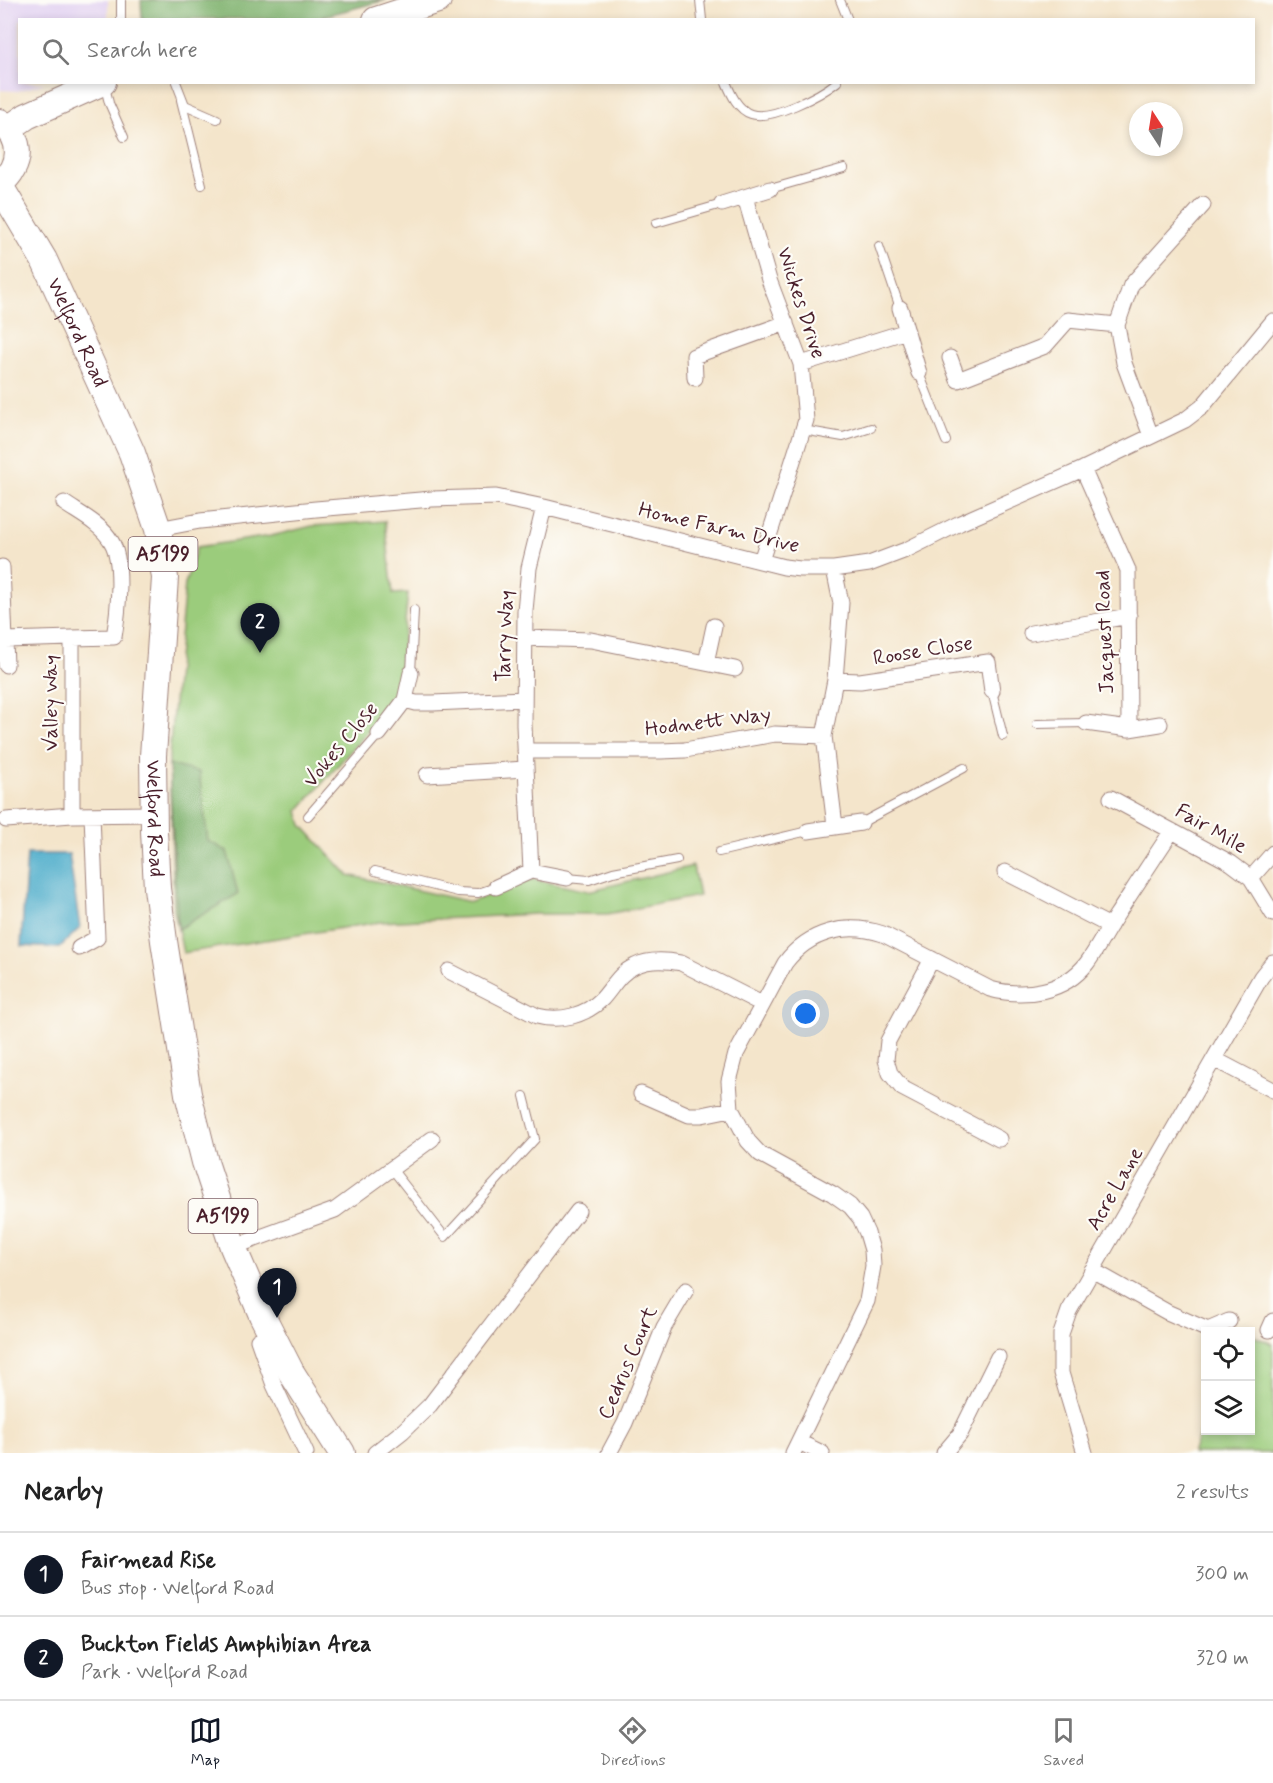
<!DOCTYPE html>
<html lang="en">
<head>
<meta charset="utf-8">
<style>
  :root { --surface:#fff; --page:#f6f6f6; --text:#222; --muted:#767676; --line:#e0e0e0; --accent:#111827 }
  body { margin:0; font-family:Mynerve,sans-serif; background:var(--page); color:var(--text) }
  .controls { position:absolute; right:18px; bottom:18px; display:grid; overflow:hidden; border-radius:0px; box-shadow:0 3px 9px #0003 }
  .controls button { width:54px; height:54px; display:grid; place-items:center; padding:0; border:0; border-bottom:2px solid var(--line); background:var(--surface); color:var(--text); font:30px sans-serif }
  .compass { position:absolute; left:1129px; top:102px; width:54px; height:54px; border-radius:50%; background:var(--surface); box-shadow:0 3px 9px #0003; rotate:348deg }
  .you { position:absolute; left:806px; top:1014px; width:21px; height:21px; margin:-15px; border:4px solid #fff; border-radius:50%; background:#1a73e8; box-shadow:0 0 0 9px #1a73e833 }
  .badge { display:grid; place-items:center; width:39px; height:39px; border-radius:50%; background:var(--accent); color:#fff; font-size:20px; font-weight:700 }
  .pin { position:absolute; translate:-50% -50px; filter:drop-shadow(0 2px 3px #0008) }
  .pin::after { content:''; position:absolute; top:32px; width:21px; height:18px; background:inherit; clip-path:polygon(0 0,100% 0,50% 100%) }
  .list { margin:0; padding:0; list-style:none }
  h2 { display:flex; justify-content:space-between; align-items:center; height:78px; margin:0; padding:0 24px; font-size:26px }
  h2 small { font-size:20px; font-weight:400; color:var(--muted) }
  .list li { display:grid; grid-template-columns:39px 1fr auto; gap:18px; align-items:center; box-sizing:border-box; height:84px; padding:0 24px; border-top:2px solid var(--line) }
  .list b { display:block; font-size:22px; white-space:nowrap }
  .list p { margin:0; font-size:20px; white-space:nowrap; color:var(--muted) }
  .list em { font-size:20px; font-style:normal; color:var(--muted) }
  .icon { flex:none; width:33px; height:33px; fill:none; stroke:currentColor; stroke-width:2; stroke-linecap:round; stroke-linejoin:round }
  .map { position:relative; flex:none; width:1273px; height:1453px; overflow:hidden }
  .search { position:absolute; background:var(--surface); box-shadow:0 3px 9px #0003; left:18px; right:18px; top:18px; height:66px; display:flex; align-items:center; gap:15px; box-sizing:border-box; padding:0 21px; border-radius:0px; color:var(--muted); font-size:22px }
  .sheet { height:246px; background:var(--surface) }
  nav { display:flex; justify-content:space-around; align-items:center; box-sizing:border-box; height:84px; border-top:2px solid var(--line); background:var(--surface); font-size:16px; color:var(--muted) }
  nav a { display:grid; justify-items:center; gap:3px }
  nav .on { color:var(--accent) }
  .map>svg:first-child { display:block }
  .built { fill:#e3d3f2 }
  .green { fill:#9bcc7b; stroke:#727653; stroke-width:1.5 }
  .forest { fill:#7cb06b; stroke:#63684b; stroke-width:1.5 }
  .water { fill:#4bacca; stroke:#4a667a; stroke-width:1.5 }
  .lines { fill:none; stroke-linecap:round; stroke-linejoin:round }
  .lane-casing { stroke:#9f827b; stroke-width:10 }
  .street-casing { stroke:#9f827b; stroke-width:17 }
  .primary-casing { stroke:#9f827b; stroke-width:28 }
  .lane { stroke:#fff; stroke-width:8 }
  .street { stroke:#fff; stroke-width:15 }
  .primary { stroke:#fff; stroke-width:26 }
  .labels { text-anchor:middle; dominant-baseline:central; stroke-width:4.5; stroke-linejoin:round; paint-order:stroke }
  .shield { fill:#fdfcf7; stroke:#806168; stroke-width:1.5 }
  .shield-label { font-size:20px; font-weight:bold; fill:#4a1f2b }
  .street-label { font-size:21px; fill:#4a1f2b; stroke:#fdfcf7 }
</style>
</head>
<body>
<div class="map">
<svg width="1273" height="1453" viewBox="0 0 1273 1453">
  <rect width="100%" height="100%" fill="#fdfcf7"/>
  <filter id="ink" filterUnits="userSpaceOnUse"><feTurbulence type="fractalNoise" baseFrequency=".0167" numOctaves="2"/><feDisplacementMap in="SourceGraphic" scale="12" xChannelSelector="R" yChannelSelector="G"/><feConvolveMatrix kernelMatrix="1 2 1 2 8 2 1 2 1" color-interpolation-filters="sRGB"/></filter>
  <filter id="wash" filterUnits="userSpaceOnUse"><feTurbulence type="fractalNoise" baseFrequency=".008" numOctaves="4" result="noise"/><feDisplacementMap in="SourceGraphic" scale="24" xChannelSelector="R" yChannelSelector="G"/><feGaussianBlur stdDeviation="1.35" result="paint"/><feColorMatrix in="noise" values="0 0 0 0 0 0 0 0 0 0 0 0 0 0 0 0 0 1.4 0 .05"/><feComposite in="paint" operator="in"/></filter>
  <g filter="url(#wash)">
    <rect width="100%" height="100%" fill="#f4e5cb"/>
    <!-- built -->
    <path class="built" d="M0,0H108V19L20,20V82L45,83L18,91L0,90Z"/>
    <!-- green -->
    <path class="green" d="M385,521L393,594L408,593L397,698L298,811L302,825L348,875L471,902L531,879L588,891L693,866L699,896L607,914H535L380,922L183,953L174,910L169,756L185,584L197,547L271,536L312,526Z
      M1251,1335L1273,1344V1453H1192L1205,1421L1206,1430H1250Z"/>
    <!-- forest -->
    <path class="forest" d="M141,0H386L313,19H142Z
      M169,765L199,772L208,841L227,851L238,894L178,929Z"/>
    <!-- water -->
    <path class="water" d="M27,854H69L80,928L59,948L21,946Z"/>
  </g>
  <g filter="url(#ink)">
    <g class="lines">
      <defs>
        <path id="lane" d="M700,0L702,20
          M840,0L848,20
          M121,20V0
          M176,82L185,105L217,119
          M726,82C731,94 738,110 751,114C771,121 821,95 837,82
          M105,87L109,103L124,137
          M181,100L202,185
          M770,189L844,168
          M656,223L722,204
          M879,246L900,308
          M919,373L946,441
          M803,430L843,437L871,428
          M411,673L414,610
          M992,691L1003,736
          M1037,724L1086,723
          M308,816L379,734
          M861,823L964,768
          M719,852L808,831
          M375,871L458,892L478,893L496,887
          M567,878L589,880L613,872L677,860
          M392,1169L445,1237L535,1139L524,1096"/>
        <path id="street" d="M745,197L769,280L801,364L806,420L761,561
          M722,204L770,189
          M900,308L919,373
          M950,358L958,380L1045,346L1068,320L1117,325
          M801,364L907,331
          M695,378L694,356L786,323
          M1151,436L1124,363L1117,325L1131,285L1203,205
          M1083,469L1128,570L1129,729
          M64,503C80,514 101,524 111,541C124,561 118,614 114,637L72,638V815L153,814
          M158,529L200,521L316,509L432,499L496,497L544,507L784,567L800,569H834L869,564L906,550L960,523L1083,469L1185,420L1202,407L1273,321
          M2,567L6,665
          M834,569L841,603L835,680L824,736L835,826
          M1031,633L1129,616
          M524,638L591,640L735,669
          M5,640L72,638
          M706,663L714,626
          M835,680L860,681L988,662L992,691
          M405,700L416,703H433L523,699
          M1086,723L1129,729L1160,724
          M379,734L405,700L411,673
          M525,751H661L685,750L775,734L824,736
          M427,775L525,769
          M1111,798L1231,863L1251,878L1273,914
          M6,820L72,815
          M808,831L861,823
          M531,871L524,725L525,611L529,568L544,507
          M1005,872L1110,926
          M1251,878L1273,853
          M496,887L531,871L567,878
          M79,948L97,938L92,815
          M932,959L888,1041L886,1060L890,1073L902,1088L999,1139
          M449,971L537,1016C560,1022 585,1016 602,999C613,987 619,973 635,966C649,959 665,960 681,963L762,1004
          M1214,1059L1273,1090
          M641,1094L689,1115H702L731,1109
          M233,1247L335,1210L432,1139
          M1092,1270L1167,1312L1208,1330L1229,1321
          M1269,1330L1273,1321
          M258,1340L274,1385L306,1453
          M799,1442L822,1453
          M375,1453L403,1431L430,1405L578,1211
          M609,1453L625,1423L664,1327L686,1290
          M793,1453L867,1301L873,1266L872,1250L867,1233L860,1218L850,1206L833,1194L760,1154L748,1141L731,1109L729,1081L736,1054L785,963C809,931 846,922 883,934L990,989C1024,998 1064,993 1087,963C1098,948 1106,931 1116,916C1135,887 1153,859 1172,831
          M944,1453L960,1434L998,1357
          M1085,1453L1061,1373V1334L1069,1311L1261,977L1273,962"/>
        <g id="primary">
          <path d="M376,20L438,0"/>
          <path d="M0,122C23,138 22,167 0,183"/>
          <path d="M8,129L27,116L103,82"/>
          <path id="s1" d="M0,186L44,260L132,453L158,529L165,578L153,756L154,831L157,888L164,941L188,1094L205,1162L233,1247L262,1315L291,1372L342,1453"/>
        </g>
      </defs>
      <!-- lane casing -->
      <use href="#lane" class="lane-casing"/>
      <!-- street casing -->
      <use href="#street" class="street-casing"/>
      <!-- primary casing -->
      <use href="#primary" class="primary-casing"/>
      <!-- lane -->
      <use href="#lane" class="lane"/>
      <!-- street -->
      <use href="#street" class="street"/>
      <!-- primary -->
      <use href="#primary" class="primary"/>
    </g>
  </g>
  <g class="labels">
    <!-- shield labels -->
    <g class="shield">
      <rect x="128.5" y="537" width="69" height="34" rx="4.5"/>
      <rect x="188.5" y="1199" width="69" height="34" rx="4.5"/>
    </g>
    <g class="shield-label">
      <text x="163" y="554">A5199</text>
      <text x="223" y="1216">A5199</text>
    </g>
    <!-- street labels -->
    <g class="street-label">
      <text transform="translate(801 303) rotate(72)">Wickes Drive</text>
      <text stroke="none"><textPath href="#s1" startOffset="166">Welford Road</textPath></text>
      <text transform="translate(719 528) rotate(13)">Home Farm Drive</text>
      <text transform="translate(1105 632) rotate(-92)">Jacquest Road</text>
      <text transform="translate(505 636) rotate(-88)">Tarry Way</text>
      <text transform="translate(923 651) rotate(-9)">Roose Close</text>
      <text transform="translate(51 703) rotate(-90)">Valley Way</text>
      <text transform="translate(708 722) rotate(-7)">Hodnett Way</text>
      <text transform="translate(341 745) rotate(-50)">Vokes Close</text>
      <text stroke="none"><textPath href="#s1" startOffset="669">Welford Road</textPath></text>
      <text transform="translate(1211 829) rotate(30)">Fair Mile</text>
      <text transform="translate(1115 1189) rotate(-60)">Acre Lane</text>
      <text transform="translate(628 1363) rotate(-67)">Cedrus Court</text>
    </g>
  </g>
</svg>
<div class="controls">
<button><svg class="icon" aria-label="locate" viewBox="0 0 24 24"><circle cx="12" cy="12" r="6"/><path d="M12 2v4M12 18v4M2 12h4M18 12h4"/></svg></button>
<button><svg class="icon" aria-label="layers" viewBox="0 0 24 24"><path d="M12 4l9 5-9 5-9-5zM3 14l9 5 9-5"/></svg></button>
</div>
<svg class="compass" viewBox="-18 -18 36 36"><path d="M0-13l5 13h-10z" fill="#e53935"/><path d="M0 13l5-13h-10z" fill="#767676"/></svg>
<div class="you"></div>
<div class="pin badge" style="left:277px;top:1318px">1</div>
<div class="pin badge" style="left:260px;top:653px">2</div>
<div class="search"><svg class="icon" aria-label="search" viewBox="0 0 24 24"><circle cx="10" cy="10" r="6"/><path d="M15 15l6 6"/></svg>Search here</div>
</div>
<section class="sheet">
<h2>Nearby<small>2 results</small></h2>
<ul class="list">
<li><span class="badge">1</span><div><b>Fairmead Rise</b><p>Bus stop · Welford Road</p></div><em>300 m</em></li>
<li><span class="badge">2</span><div><b>Buckton Fields Amphibian Area</b><p>Park · Welford Road</p></div><em>320 m</em></li>
</ul>
</section>
<nav>
<a class="on"><svg class="icon" aria-label="map" viewBox="0 0 24 24"><path d="M3 6l6-2 6 2 6-2v14l-6 2-6-2-6 2zM9 4v14M15 6v14"/></svg>Map</a>
<a><svg class="icon" aria-label="directions" viewBox="0 0 24 24"><path d="M12 3l9 9-9 9-9-9zM9 14v-3h6M13 9l2 2-2 2"/></svg>Directions</a>
<a><svg class="icon" aria-label="saved" viewBox="0 0 24 24"><path d="M7 4h10v16l-5-4-5 4z"/></svg>Saved</a>
</nav>
</body>
</html>
